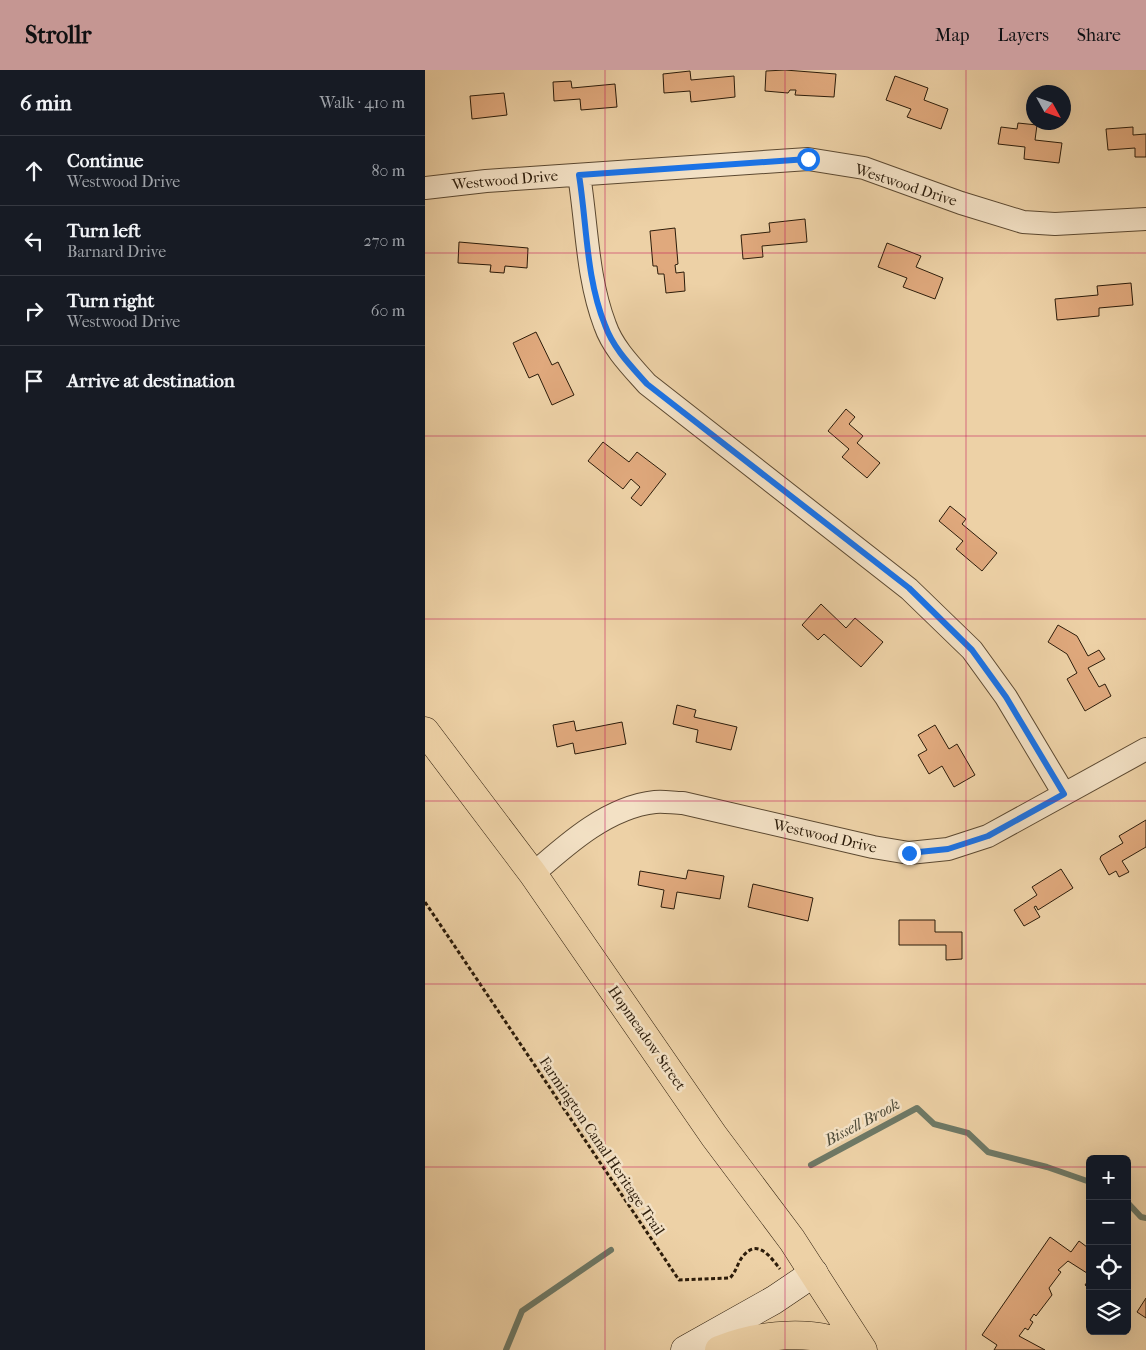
<!DOCTYPE html>
<html lang="en">
<head>
<meta charset="utf-8">
<style>
  :root { --surface:#171b24; --page:#242831; --text:#f1f3f6; --muted:#9ea1a6; --line:#363941; --accent:#c59692 }
  body { margin:0; font-family:"IM FELL French Canon",serif; background:var(--page); color:var(--text) }
  .controls { position:absolute; right:15px; bottom:15px; display:grid; overflow:hidden; border-radius:8px; box-shadow:0 5px 20px #0002 }
  .controls button { width:45px; height:45px; display:grid; place-items:center; padding:0; border:0; border-bottom:1px solid var(--line); background:var(--surface); color:var(--text); font:25px sans-serif }
  .compass { position:absolute; left:601px; top:15px; width:45px; height:45px; border-radius:50%; background:var(--surface); box-shadow:0 5px 20px #0002; rotate:130deg }
  .stop { position:absolute; width:15px; height:15px; margin:-11px; border:4px solid #1a73e8; border-radius:50%; background:#fff }
  .stop.end { background:#1a73e8; border-color:#fff; box-shadow:0 1px 5px #0008 }
  .list { margin:0; padding:0; list-style:none }
  h2 { display:flex; justify-content:space-between; align-items:center; height:65px; margin:0; padding:0 20px; font-size:21px }
  h2 small { font-size:16px; font-weight:400; color:var(--muted) }
  .list li { display:grid; grid-template-columns:32px 1fr auto; gap:15px; align-items:center; box-sizing:border-box; height:70px; padding:0 20px; border-top:1px solid var(--line) }
  .list b { display:block; font-size:19px; white-space:nowrap }
  .list p { margin:0; font-size:16px; white-space:nowrap; color:var(--muted) }
  .list em { font-size:16px; font-style:normal; color:var(--muted) }
  .icon { flex:none; width:28px; height:28px; fill:none; stroke:currentColor; stroke-width:2; stroke-linecap:round; stroke-linejoin:round }
  .map { position:relative; flex:none; width:721px; height:1280px; overflow:hidden }
  header { display:flex; align-items:center; gap:30px; box-sizing:border-box; height:70px; padding:0 25px; background:var(--accent); color:#111 }
  header strong { font-size:24px }
  nav { display:flex; gap:28px; margin-inline-start:auto; font-size:18px }
  main { display:flex }
  aside { flex:1; background:var(--surface) }
  .map>svg:first-child { display:block }
  .lines { fill:none; stroke-linecap:round; stroke-linejoin:round }
  .stream { stroke:#6e7966; stroke-width:6 }
  .building { fill:#e0a97d; stroke:#2c1c0a }
  .minor-casing { stroke:#5c4931; stroke-width:24 }
  .secondary-casing { stroke:#2c1c0a; stroke-width:29 }
  .trunk-casing { stroke:#2c1c0a; stroke-width:29 }
  .path { stroke:#2c1c0a; stroke-width:3; stroke-dasharray:4 2.5; stroke-linecap:butt }
  .minor { stroke:#f3e1c5; stroke-width:22 }
  .secondary { stroke:#f3e1c5; stroke-width:28 }
  .trunk { stroke:#edd1a6; stroke-width:28 }
  .route { stroke:#1a73e8; stroke-width:6 }
  .grid { fill:none; stroke:#c2185b; stroke-width:1; stroke-opacity:0.55 }
  .labels { text-anchor:middle; dominant-baseline:central; stroke-width:5; stroke-linejoin:round; paint-order:stroke }
  .street-label { font-size:15px; fill:#2c1c0a; stroke:#f3e1c5 }
  .water-label { font-size:16px; font-style:italic; fill:#4d4a38; stroke:#f3e1c5 }
</style>
</head>
<body>
<header>
<strong>Strollr</strong>
<nav><a>Map</a><a>Layers</a><a>Share</a></nav>
</header>
<main>
<aside>
<h2>6 min<small>Walk · 410 m</small></h2>
<ul class="list">
<li><svg class="icon" aria-label="ahead" viewBox="0 0 24 24"><path d="M12 20V5M6 11l6-6 6 6"/></svg><div><b>Continue</b><p>Westwood Drive</p></div><em>80 m</em></li>
<li><svg class="icon" aria-label="left" viewBox="0 0 24 24"><path d="M17 20v-9H6M10 6l-5 5 5 5"/></svg><div><b>Turn left</b><p>Barnard Drive</p></div><em>270 m</em></li>
<li><svg class="icon" aria-label="right" viewBox="0 0 24 24"><path d="M7 20v-9h11M14 6l5 5-5 5"/></svg><div><b>Turn right</b><p>Westwood Drive</p></div><em>60 m</em></li>
<li><svg class="icon" aria-label="arrive" viewBox="0 0 24 24"><path d="M6 21V4h12l-3 4 3 4H6"/></svg><div><b>Arrive at destination</b></div></li>
</ul>
</aside>
<div class="map">
<svg width="721" height="1280" viewBox="0 0 721 1280">
  <rect width="100%" height="100%" fill="#edd1a6"/>
  <filter id="stains"><feTurbulence type="fractalNoise" baseFrequency=".004" numOctaves="4"/><feColorMatrix values="0 0 0 0 .2 0 0 0 0 .09 0 0 0 0 .02 0 0 0 .5 -.17"/></filter>
  <radialGradient id="worn" r=".72"><stop offset=".6" stop-color="#630" stop-opacity="0"/><stop offset="1" stop-color="#630" stop-opacity=".3"/></radialGradient>
  <g class="lines">
    <!-- stream -->
    <path class="stream" d="M386,1095L492,1038L509,1054L543,1063L563,1082L622,1097L665,1112
      M702,1132L716,1147L721,1148
      M81,1280L97,1241L186,1180"/>
  </g>
  <!-- building -->
  <path class="building" d="M360,0L411,4L409,27L370,25L371,20H365L363,23L340,21L341,1Z
    M265,1L266,10L309,6L310,27L266,32L265,21L239,23L238,4Z
    M470,6L503,18L499,30L523,39L516,59L482,47L486,39L461,30Z
    M146,11L147,18L190,14L192,37L156,40L155,29L129,31L128,12Z
    M79,23L82,45L47,49L45,26Z
    M593,53L612,55L610,70L637,73L634,93L599,89L600,77L573,74L576,57L592,59Z
    M708,57V65L721,64V87H710V78L683,80L681,59Z
    M380,149L382,172L337,176L338,187L318,189L316,165L345,162L344,153Z
    M250,158L253,194L250,195L251,203L259,202L260,221L241,223L239,204H233L232,196H228L225,161Z
    M34,172L103,178L102,198L80,196L79,203L65,202L66,195L33,193Z
    M462,173L496,186L491,197L518,208L510,229L478,217L482,208L453,197Z
    M706,213L708,235L674,238V246L632,250L630,229L673,225L672,216Z
    M111,262L127,295L133,292L149,325L127,335L113,304L104,308L88,273Z
    M421,339L430,347L424,354L438,366L432,373L455,393L442,408L417,387L424,379L403,361Z
    M178,372L204,392L212,382L241,404L216,436L206,428L215,417L206,409L198,419L163,391Z
    M525,436L541,449L537,454L572,483L557,501L531,479L538,471L514,451Z
    M396,534L421,558L430,548L458,572L436,597L399,564L393,570L377,555Z
    M633,555L652,566L663,586L674,580L680,589L663,598L674,617L680,614L686,626L660,641L642,609L652,603L642,584L623,572Z
    M252,635L271,640L269,647L312,657L306,680L271,672L273,660L248,654Z
    M149,651L151,661L197,652L201,674L150,684L148,673L132,677L128,655Z
    M510,655L524,679L532,674L550,705L529,717L517,696L504,704L493,685L502,680L493,665Z
    M721,750V777L697,791L704,802L694,807L691,801L684,805L675,789L676,786L698,773L694,766Z
    M636,799L648,818L613,840L611,836L609,837L615,847L599,856L589,840L612,825L607,817Z
    M263,800L299,806L295,829L252,822L249,839L236,837L239,820L213,815L215,801L261,809Z
    M328,814L388,828L383,851L323,837Z
    M474,850H510V862H537V889L521,890V875H474Z
    M625,1167L646,1182L654,1171L662,1177L665,1175V1205L643,1191L633,1200L636,1202L624,1218L627,1225L611,1246L609,1244L605,1250L608,1252L603,1260L600,1258L594,1266L620,1280H569L572,1275L557,1265Z
    M665,1208V1219L660,1215Z
    M721,1228V1248L712,1242Z"/>
  <g class="lines">
    <defs>
      <path id="minor" d="M154,105C162,155 162,208 180,255C188,278 206,296 222,314L484,519L547,580L581,627L639,724
        M0,118L61,111L383,89L439,98L536,133L598,152L630,154L721,149
        M108,804C142,774 183,737 230,732C239,731 249,733 258,733L448,777L484,783L523,779L563,766L721,679"/>
      <path id="secondary" d="M260,1280L349,1230L389,1203"/>
      <path id="trunk" d="M0,661L108,804L289,1066L367,1170L438,1280
        M294,1280C335,1264 392,1257 432,1280"/>
    </defs>
    <!-- minor casing -->
    <use href="#minor" class="minor-casing"/>
    <!-- secondary casing -->
    <use href="#secondary" class="secondary-casing"/>
    <!-- trunk casing -->
    <use href="#trunk" class="trunk-casing"/>
    <!-- path -->
    <path class="path" d="M0,832L254,1210L305,1208C312,1201 313,1190 320,1184C334,1169 347,1189 355,1199"/>
    <!-- minor -->
    <use href="#minor" class="minor"/>
    <!-- secondary -->
    <use href="#secondary" class="secondary"/>
    <!-- trunk -->
    <use href="#trunk" class="trunk"/>
  </g>
  <g class="lines">
    <!-- route -->
    <path class="route" d="M383,89L154,105C162,155 161,208 180,255C188,278 206,296 222,314L484,518L547,580L581,627L639,724L563,766L523,779L484,783"/>
  </g>
  <!-- grid -->
  <path class="grid" d="M180,0V1280M360,0V1280M541,0V1280M0,183H721M0,366H721M0,549H721M0,731H721M0,914H721M0,1097H665M702,1097H721"/>
  <g class="labels">
    <!-- street labels -->
    <g class="street-label">
      <text transform="translate(80 110) rotate(-5)">Westwood Drive</text>
      <text transform="translate(481 115) rotate(18)">Westwood Drive</text>
      <text transform="translate(400 766) rotate(13)">Westwood Drive</text>
      <text transform="translate(222 968) rotate(55)">Hopmeadow Street</text>
      <text transform="translate(177 1076) rotate(56)">Farmington Canal Heritage Trail</text>
    </g>
    <!-- water labels -->
    <g class="water-label">
      <text transform="translate(437 1052) rotate(-28)">Bissell Brook</text>
    </g>
  </g>
  <rect width="100%" height="100%" filter="url(#stains)"/>
  <rect width="100%" height="100%" fill="url(#worn)"/>
</svg>
<div class="controls">
<button>+</button>
<button>−</button>
<button><svg class="icon" aria-label="locate" viewBox="0 0 24 24"><circle cx="12" cy="12" r="6"/><path d="M12 2v4M12 18v4M2 12h4M18 12h4"/></svg></button>
<button><svg class="icon" aria-label="layers" viewBox="0 0 24 24"><path d="M12 4l9 5-9 5-9-5zM3 14l9 5 9-5"/></svg></button>
</div>
<svg class="compass" viewBox="-18 -18 36 36"><path d="M0-13l5 13h-10z" fill="#e53935"/><path d="M0 13l5-13h-10z" fill="#9ea1a6"/></svg>
<div class="stop" style="left:383px;top:89px"></div>
<div class="stop end" style="left:484px;top:783px"></div>
</div>
</main>
</body>
</html>
